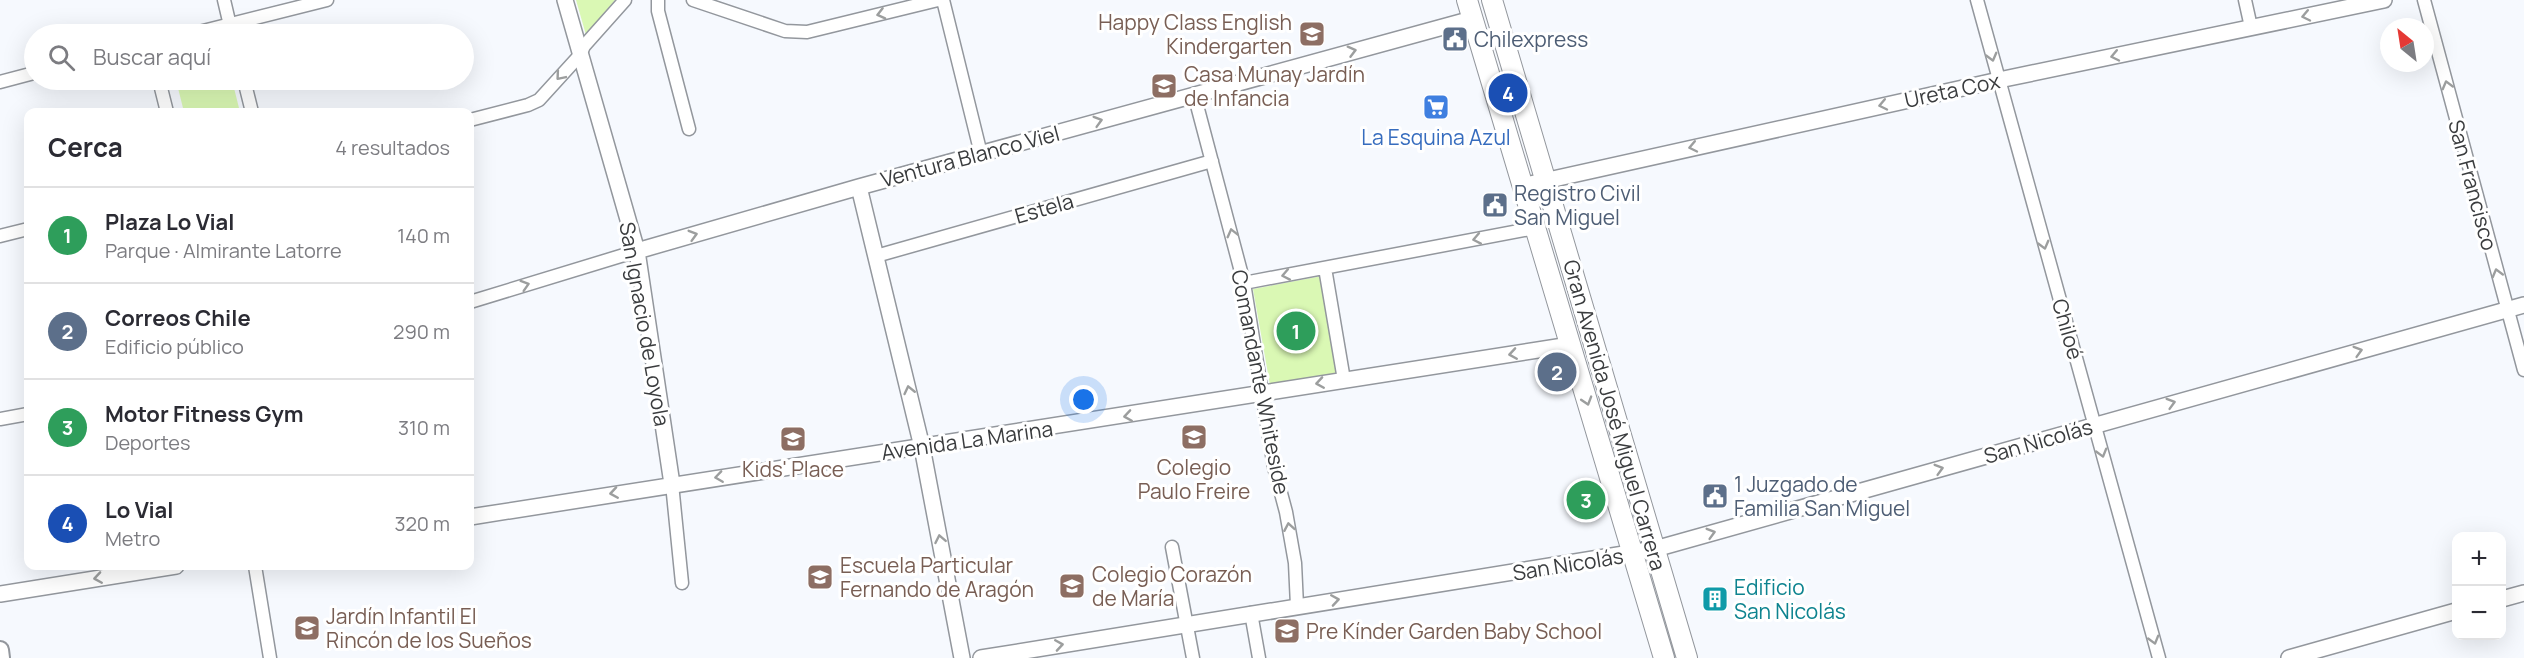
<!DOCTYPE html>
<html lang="es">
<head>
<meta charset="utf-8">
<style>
  :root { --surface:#fff; --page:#f7f7f7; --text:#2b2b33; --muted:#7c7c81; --line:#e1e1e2; --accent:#9d6023 }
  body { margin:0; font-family:Manrope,sans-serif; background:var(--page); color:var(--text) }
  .controls { position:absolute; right:18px; bottom:18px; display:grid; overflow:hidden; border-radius:12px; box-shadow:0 6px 24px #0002 }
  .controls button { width:54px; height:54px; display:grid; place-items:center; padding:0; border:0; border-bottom:2px solid var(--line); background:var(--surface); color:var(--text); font:30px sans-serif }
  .compass { position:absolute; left:2380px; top:18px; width:54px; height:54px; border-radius:50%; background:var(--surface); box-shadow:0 6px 24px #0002; rotate:330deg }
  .you { position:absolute; left:1084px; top:400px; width:21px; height:21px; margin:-15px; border:4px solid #fff; border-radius:50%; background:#1a73e8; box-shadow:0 0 0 9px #1a73e833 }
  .badge { display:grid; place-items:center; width:39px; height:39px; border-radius:50%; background:var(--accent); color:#fff; font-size:20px; font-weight:700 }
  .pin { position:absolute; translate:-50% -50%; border:3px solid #fff; box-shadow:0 2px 6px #0006 }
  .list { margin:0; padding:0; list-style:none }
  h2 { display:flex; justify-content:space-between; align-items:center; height:78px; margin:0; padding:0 24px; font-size:26px }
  h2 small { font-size:20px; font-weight:400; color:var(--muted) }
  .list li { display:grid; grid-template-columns:39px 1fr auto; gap:18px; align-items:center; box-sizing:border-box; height:96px; padding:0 24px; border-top:2px solid var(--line) }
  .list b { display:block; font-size:22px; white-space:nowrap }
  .list p { margin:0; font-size:20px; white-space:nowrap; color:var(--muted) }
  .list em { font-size:20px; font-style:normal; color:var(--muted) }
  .icon { flex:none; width:33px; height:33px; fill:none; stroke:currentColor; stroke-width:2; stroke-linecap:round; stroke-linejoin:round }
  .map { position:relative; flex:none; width:2524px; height:658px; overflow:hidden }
  .search { position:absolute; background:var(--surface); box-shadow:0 6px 24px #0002; left:24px; top:24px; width:450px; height:66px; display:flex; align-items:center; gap:15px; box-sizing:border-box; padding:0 21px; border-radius:33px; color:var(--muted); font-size:22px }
  .panel { position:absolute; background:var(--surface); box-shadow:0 6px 24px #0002; left:24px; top:108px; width:450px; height:462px; border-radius:12px }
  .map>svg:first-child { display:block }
  .green { fill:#daf8b4 }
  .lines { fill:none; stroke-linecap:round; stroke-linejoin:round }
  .minor-casing { stroke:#93979d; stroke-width:15 }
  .tertiary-casing { stroke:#93979d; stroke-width:18 }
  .secondary-casing { stroke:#93979d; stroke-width:20 }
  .primary-casing { stroke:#93979d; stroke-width:22 }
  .minor { stroke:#fff; stroke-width:12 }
  .tertiary { stroke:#fff; stroke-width:15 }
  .secondary { stroke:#fff; stroke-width:16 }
  .primary { stroke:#fff; stroke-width:20 }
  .oneway { stroke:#9c9e9e }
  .labels { text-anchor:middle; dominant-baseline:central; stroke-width:6; stroke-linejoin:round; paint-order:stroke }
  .education-label { font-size:21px; fill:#785e54; stroke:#fff; text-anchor:start }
  .service-label { font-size:21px; fill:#4e5e75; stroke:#fff; text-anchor:start }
  .street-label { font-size:21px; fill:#3a3c3e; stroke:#fff }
  .shop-label { font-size:21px; fill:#366cbe; stroke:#fff }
  .culture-label { font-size:21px; fill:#0d838f; stroke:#fff; text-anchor:start }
</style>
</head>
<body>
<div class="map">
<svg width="2524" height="658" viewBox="0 0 2524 658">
  <rect width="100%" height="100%" fill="#f6f9fe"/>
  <!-- green -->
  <path class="green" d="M576,0H615L586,35Z
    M176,80H232L240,112H184Z
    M1322,276L1339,373L1270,385L1253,289Z"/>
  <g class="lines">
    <defs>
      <path id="minor" d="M224,0L232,34
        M658,0V11L689,129
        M693,0L785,31L807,32L938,0
        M943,0L981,154
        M1977,0L2159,658
        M2245,0L2251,27
        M2424,0L2524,370
        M191,34L327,0
        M159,80L167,112
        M244,80L252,112
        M0,82L34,73
        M1194,94L1244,283L1274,467L1286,512L1295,563L1297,606
        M470,120L528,105L539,100L580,55L584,46L625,0
        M0,236L28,229
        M876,256L1212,161
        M1325,268L1344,380
        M1244,283L1535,228
        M470,302L637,251
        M0,419L28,414
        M672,484L682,583
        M1172,547L1193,658
        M255,566L270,658
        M1251,613L1259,658"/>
      <path id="tertiary" d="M565,0L637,251L672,484
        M1522,186L1999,80L2384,0
        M859,187L922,447L962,658
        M637,251L859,187L1472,19
        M470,517L1570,345
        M0,594L176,566
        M2502,599L2524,593
        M981,658L1655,549L2524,305
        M2289,658L2456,611"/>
      <path id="secondary" d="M0,650L1,658"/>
      <path id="primary" d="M1467,0L1664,658
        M1492,0L1687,658"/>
    </defs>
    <!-- minor casing -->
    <use href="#minor" class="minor-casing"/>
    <!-- tertiary casing -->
    <use href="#tertiary" class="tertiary-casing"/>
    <!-- secondary casing -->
    <use href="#secondary" class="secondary-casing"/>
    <!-- primary casing -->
    <use href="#primary" class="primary-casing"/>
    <!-- minor -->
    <use href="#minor" class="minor"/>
    <!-- tertiary -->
    <use href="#tertiary" class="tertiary"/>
    <!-- secondary -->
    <use href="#secondary" class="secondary"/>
    <!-- primary -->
    <use href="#primary" class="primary"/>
  </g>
  <!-- one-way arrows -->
  <defs><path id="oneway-chevron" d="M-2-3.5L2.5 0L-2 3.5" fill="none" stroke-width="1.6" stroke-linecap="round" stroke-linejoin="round" transform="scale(1.5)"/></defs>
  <g class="oneway">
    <use href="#oneway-chevron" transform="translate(881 14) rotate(166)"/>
    <use href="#oneway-chevron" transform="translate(2306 16) rotate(168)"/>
    <use href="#oneway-chevron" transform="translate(1352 51) rotate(-15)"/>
    <use href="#oneway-chevron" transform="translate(2115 56) rotate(168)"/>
    <use href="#oneway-chevron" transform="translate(1992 57) rotate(75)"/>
    <use href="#oneway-chevron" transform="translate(560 76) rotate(130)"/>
    <use href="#oneway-chevron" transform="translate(2447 85) rotate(-105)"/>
    <use href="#oneway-chevron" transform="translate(1883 105) rotate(168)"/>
    <use href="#oneway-chevron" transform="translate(1098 121) rotate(-16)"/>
    <use href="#oneway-chevron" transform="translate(1693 147) rotate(168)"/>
    <use href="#oneway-chevron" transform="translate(1232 233) rotate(-104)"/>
    <use href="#oneway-chevron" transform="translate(693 235) rotate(-16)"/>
    <use href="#oneway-chevron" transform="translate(1477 239) rotate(169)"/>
    <use href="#oneway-chevron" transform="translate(2044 245) rotate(75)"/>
    <use href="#oneway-chevron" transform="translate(2497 273) rotate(-105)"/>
    <use href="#oneway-chevron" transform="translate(1286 275) rotate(169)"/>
    <use href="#oneway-chevron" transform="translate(525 285) rotate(-17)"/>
    <use href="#oneway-chevron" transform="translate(2358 351) rotate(-16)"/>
    <use href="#oneway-chevron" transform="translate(1513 354) rotate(171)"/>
    <use href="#oneway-chevron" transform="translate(1320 383) rotate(171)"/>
    <use href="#oneway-chevron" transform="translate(909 390) rotate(-103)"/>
    <use href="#oneway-chevron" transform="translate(1587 401) rotate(73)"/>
    <use href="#oneway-chevron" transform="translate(2171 403) rotate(-16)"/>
    <use href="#oneway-chevron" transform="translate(1128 416) rotate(171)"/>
    <use href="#oneway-chevron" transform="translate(2102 453) rotate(74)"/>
    <use href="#oneway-chevron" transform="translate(1939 469) rotate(-16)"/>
    <use href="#oneway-chevron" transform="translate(719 477) rotate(172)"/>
    <use href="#oneway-chevron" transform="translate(614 493) rotate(171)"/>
    <use href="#oneway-chevron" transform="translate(1289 527) rotate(-100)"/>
    <use href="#oneway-chevron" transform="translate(1711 533) rotate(-16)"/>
    <use href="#oneway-chevron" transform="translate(940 539) rotate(-101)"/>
    <use href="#oneway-chevron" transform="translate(98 578) rotate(171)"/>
    <use href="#oneway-chevron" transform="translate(1335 600) rotate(-9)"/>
    <use href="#oneway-chevron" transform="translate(2154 640) rotate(74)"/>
    <use href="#oneway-chevron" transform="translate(1059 645) rotate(-9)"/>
  </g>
  <!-- icons -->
  <defs>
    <symbol id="school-square" viewBox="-11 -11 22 22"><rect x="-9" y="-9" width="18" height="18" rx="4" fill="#8d6e63" stroke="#fff"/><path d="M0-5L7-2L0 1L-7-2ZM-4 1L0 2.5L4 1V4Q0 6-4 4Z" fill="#fff"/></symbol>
    <symbol id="civic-square" viewBox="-11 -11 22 22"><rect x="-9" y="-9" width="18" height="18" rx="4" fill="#5c6f8a" stroke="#fff"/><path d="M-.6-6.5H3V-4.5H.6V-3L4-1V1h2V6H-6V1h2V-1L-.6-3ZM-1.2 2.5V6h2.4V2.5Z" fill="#fff"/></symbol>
    <symbol id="supermarket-square" viewBox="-11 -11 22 22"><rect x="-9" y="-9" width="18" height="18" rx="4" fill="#3f7fe0" stroke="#fff"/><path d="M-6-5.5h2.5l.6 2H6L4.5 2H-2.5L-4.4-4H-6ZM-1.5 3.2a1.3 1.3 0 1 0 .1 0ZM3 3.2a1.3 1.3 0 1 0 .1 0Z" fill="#fff"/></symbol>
    <symbol id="building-square" viewBox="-11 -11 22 22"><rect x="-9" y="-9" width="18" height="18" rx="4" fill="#0f9aa8" stroke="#fff"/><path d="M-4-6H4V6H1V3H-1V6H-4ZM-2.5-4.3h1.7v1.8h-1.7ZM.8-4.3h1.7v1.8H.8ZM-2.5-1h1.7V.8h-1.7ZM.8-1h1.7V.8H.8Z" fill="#fff"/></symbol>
  </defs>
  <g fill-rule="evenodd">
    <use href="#school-square" x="1297" y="19" width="30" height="30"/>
    <use href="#civic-square" x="1440" y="24" width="30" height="30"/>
    <use href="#school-square" x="1149" y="71" width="30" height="30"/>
    <use href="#supermarket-square" x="1421" y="92" width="30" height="30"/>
    <use href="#civic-square" x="1480" y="190" width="30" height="30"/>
    <use href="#school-square" x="1179" y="422" width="30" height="30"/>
    <use href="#school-square" x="778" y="424" width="30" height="30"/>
    <use href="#civic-square" x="1700" y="481" width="30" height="30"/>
    <use href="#school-square" x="805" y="562" width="30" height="30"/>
    <use href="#school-square" x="1057" y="571" width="30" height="30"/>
    <use href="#building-square" x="1700" y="584" width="30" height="30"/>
    <use href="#school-square" x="292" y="613" width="30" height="30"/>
    <use href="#school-square" x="1272" y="616" width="30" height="30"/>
  </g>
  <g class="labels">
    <!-- education labels -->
    <g class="education-label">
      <text x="1292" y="22" text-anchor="end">Happy Class English<tspan x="1292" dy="24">Kindergarten</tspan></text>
      <text x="1184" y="74">Casa Munay Jardín<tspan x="1184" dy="24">de Infancia</tspan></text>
      <text x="1194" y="467" text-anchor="middle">Colegio<tspan x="1194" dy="24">Paulo Freire</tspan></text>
      <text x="793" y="469" text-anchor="middle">Kids' Place</text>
      <text x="840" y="565">Escuela Particular<tspan x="840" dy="24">Fernando de Aragón</tspan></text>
      <text x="1092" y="574">Colegio Corazón<tspan x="1092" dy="24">de María</tspan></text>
      <text x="326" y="616">Jardín Infantil El<tspan x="326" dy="24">Rincón de los Sueños</tspan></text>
      <text x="1306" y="631">Pre Kínder Garden Baby School</text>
    </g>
    <!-- service labels -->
    <g class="service-label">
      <text x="1474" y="39">Chilexpress</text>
      <text x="1514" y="193">Registro Civil<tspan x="1514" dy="24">San Miguel</tspan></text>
      <text x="1734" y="484">1 Juzgado de<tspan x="1734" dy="24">Familia San Miguel</tspan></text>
    </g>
    <!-- street labels -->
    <g class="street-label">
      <text transform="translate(1952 90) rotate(-12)">Ureta Cox</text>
      <text transform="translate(970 156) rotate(-15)">Ventura Blanco Viel</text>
      <text transform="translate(2473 185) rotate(75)">San Francisco</text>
      <text transform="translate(1044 208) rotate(-16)">Estela</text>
      <text transform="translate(645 324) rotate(80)">San Ignacio de Loyola</text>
      <text transform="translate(2068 329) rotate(74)">Chiloé</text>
      <text transform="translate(1261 382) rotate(79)">Comandante Whiteside</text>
      <text transform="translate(1615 415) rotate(74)">Gran Avenida José Miguel Carrera</text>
      <text transform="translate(967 440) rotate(-8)">Avenida La Marina</text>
      <text transform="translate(2038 441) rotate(-16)">San Nicolás</text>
      <text transform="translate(1568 564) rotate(-9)">San Nicolás</text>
    </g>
    <!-- shop labels -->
    <g class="shop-label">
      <text x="1436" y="137">La Esquina Azul</text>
    </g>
    <!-- culture labels -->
    <g class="culture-label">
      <text x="1734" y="587">Edificio<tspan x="1734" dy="24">San Nicolás</tspan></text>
    </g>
  </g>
</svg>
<div class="controls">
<button>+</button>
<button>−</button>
</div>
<svg class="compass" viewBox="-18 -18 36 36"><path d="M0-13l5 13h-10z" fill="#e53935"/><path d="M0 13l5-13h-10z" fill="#7c7c81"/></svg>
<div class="you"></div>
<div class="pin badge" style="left:1296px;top:331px;background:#2e9e5b">1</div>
<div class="pin badge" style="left:1557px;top:372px;background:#5c6f8a">2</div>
<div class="pin badge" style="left:1586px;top:500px;background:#2e9e5b">3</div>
<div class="pin badge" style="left:1508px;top:93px;background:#1a4fb4">4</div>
<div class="search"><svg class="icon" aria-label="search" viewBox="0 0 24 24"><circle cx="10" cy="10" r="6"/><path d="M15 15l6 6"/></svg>Buscar aquí</div>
<section class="panel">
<h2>Cerca<small>4 resultados</small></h2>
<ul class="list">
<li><span class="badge" style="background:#2e9e5b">1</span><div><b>Plaza Lo Vial</b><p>Parque · Almirante Latorre</p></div><em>140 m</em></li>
<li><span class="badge" style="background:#5c6f8a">2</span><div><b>Correos Chile</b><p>Edificio público</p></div><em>290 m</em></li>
<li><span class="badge" style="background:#2e9e5b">3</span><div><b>Motor Fitness Gym</b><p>Deportes</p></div><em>310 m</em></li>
<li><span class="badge" style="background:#1a4fb4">4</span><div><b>Lo Vial</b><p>Metro</p></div><em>320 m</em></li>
</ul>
</section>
</div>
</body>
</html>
